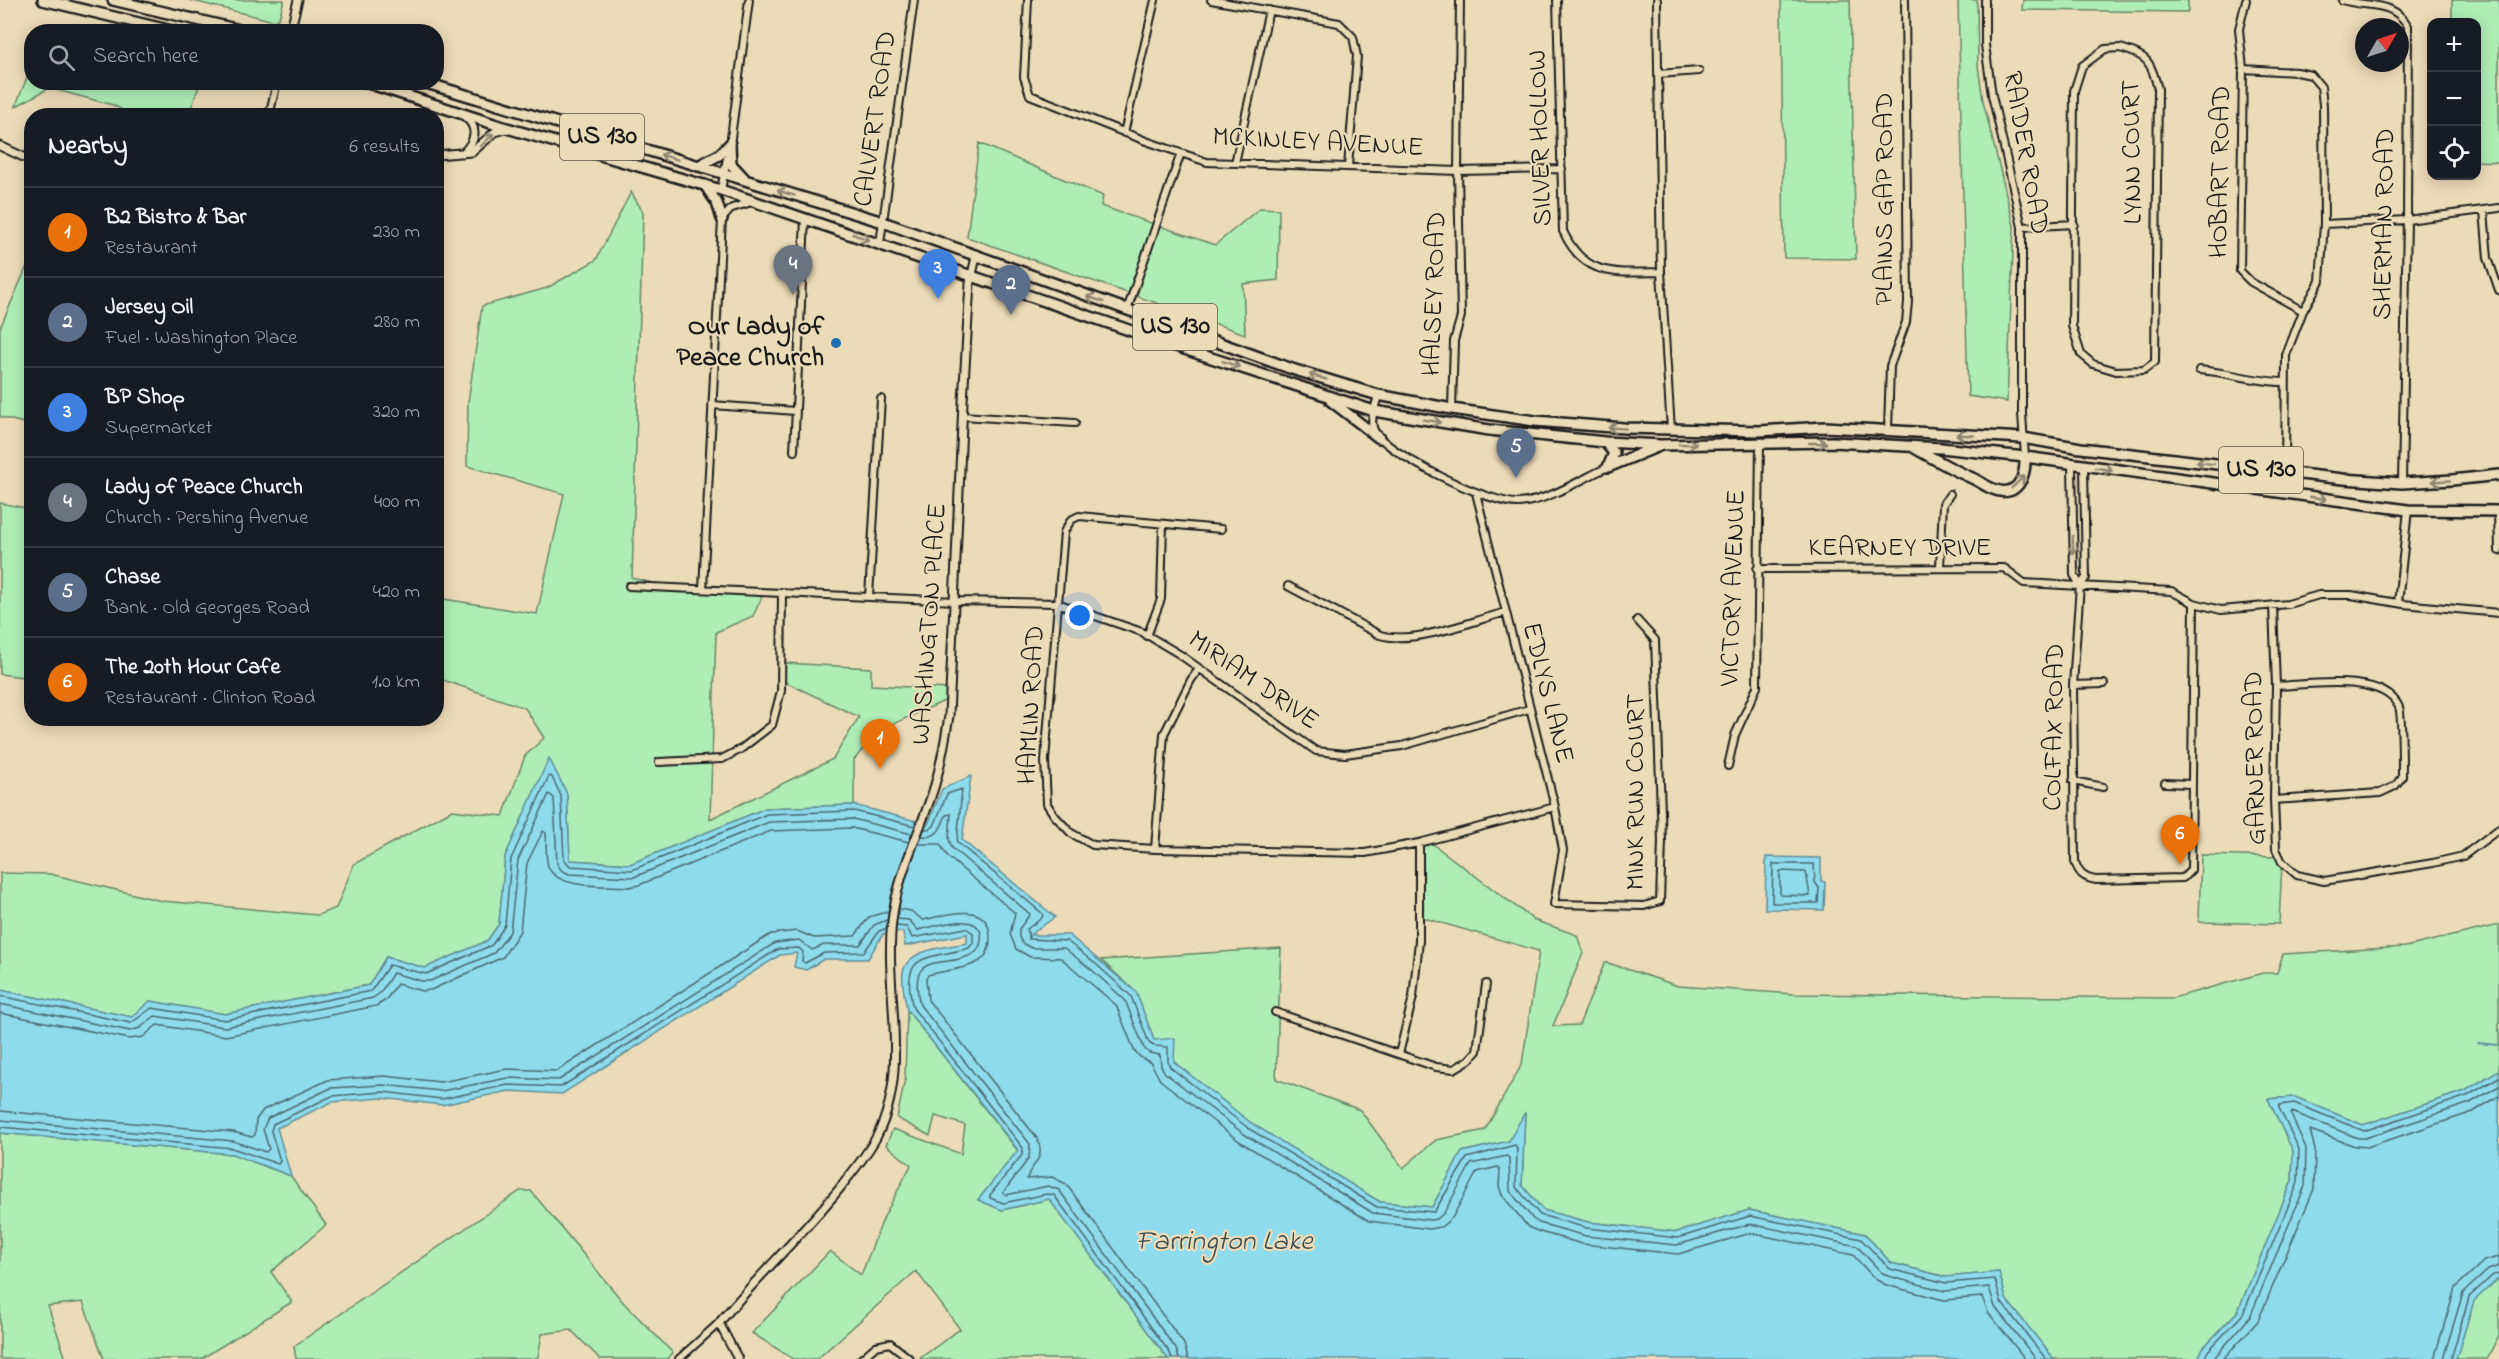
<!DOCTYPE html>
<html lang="en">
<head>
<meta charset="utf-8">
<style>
  :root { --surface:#171b24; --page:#242831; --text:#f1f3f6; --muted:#9ea1a6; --line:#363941; --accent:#2563eb }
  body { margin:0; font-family:"Indie Flower",sans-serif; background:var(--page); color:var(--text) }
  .controls { position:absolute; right:18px; top:18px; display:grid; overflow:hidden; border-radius:12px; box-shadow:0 3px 15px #0003 }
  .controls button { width:54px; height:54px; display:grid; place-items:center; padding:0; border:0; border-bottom:2px solid var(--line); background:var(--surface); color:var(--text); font:30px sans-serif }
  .compass { position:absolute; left:2355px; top:18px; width:54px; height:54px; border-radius:50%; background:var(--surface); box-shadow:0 3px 15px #0003; rotate:51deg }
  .you { position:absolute; left:1080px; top:616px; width:21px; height:21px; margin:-15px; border:4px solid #fff; border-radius:50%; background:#1a73e8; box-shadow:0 0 0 9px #1a73e833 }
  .badge { display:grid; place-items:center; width:39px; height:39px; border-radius:50%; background:var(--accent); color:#fff; font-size:20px; font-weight:700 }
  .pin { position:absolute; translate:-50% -50px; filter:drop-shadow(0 2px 3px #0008) }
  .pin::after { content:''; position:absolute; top:32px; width:21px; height:18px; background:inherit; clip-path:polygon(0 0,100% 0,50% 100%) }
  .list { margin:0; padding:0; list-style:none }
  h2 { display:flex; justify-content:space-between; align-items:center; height:78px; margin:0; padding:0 24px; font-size:26px }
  h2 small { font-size:20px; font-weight:400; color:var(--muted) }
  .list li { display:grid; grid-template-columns:39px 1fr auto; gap:18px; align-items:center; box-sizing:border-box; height:90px; padding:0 24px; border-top:2px solid var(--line) }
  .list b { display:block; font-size:22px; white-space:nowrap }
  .list p { margin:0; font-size:20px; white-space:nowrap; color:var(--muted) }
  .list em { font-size:20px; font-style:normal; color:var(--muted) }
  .icon { flex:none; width:33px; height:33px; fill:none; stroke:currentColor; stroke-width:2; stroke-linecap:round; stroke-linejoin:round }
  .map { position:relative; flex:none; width:2499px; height:1359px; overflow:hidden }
  .search { position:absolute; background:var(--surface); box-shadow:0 3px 15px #0003; left:24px; top:24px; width:420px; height:66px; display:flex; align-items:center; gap:15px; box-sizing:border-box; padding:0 21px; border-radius:24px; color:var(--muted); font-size:22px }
  .panel { position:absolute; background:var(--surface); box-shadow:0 3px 15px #0003; left:24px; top:108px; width:420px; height:618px; border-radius:24px }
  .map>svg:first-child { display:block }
  .green { fill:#aeeeb6; stroke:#658569; stroke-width:1.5 }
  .water { fill:#8ddbec; stroke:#608f99; stroke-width:1.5 }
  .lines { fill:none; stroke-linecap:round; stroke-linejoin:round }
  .shore { stroke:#49686f; stroke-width:1.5 }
  .stream { stroke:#608f99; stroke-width:2 }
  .minor-casing { stroke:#1c1c1c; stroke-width:10 }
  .tertiary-casing { stroke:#1c1c1c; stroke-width:11 }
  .trunk-casing { stroke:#1c1c1c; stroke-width:14 }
  .minor { stroke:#ecdbb8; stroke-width:6 }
  .tertiary { stroke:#ecdbb8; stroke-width:7 }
  .trunk { stroke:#ecdbb8; stroke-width:9 }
  .oneway { stroke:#8e8572 }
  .poi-dot { fill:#1f6fb2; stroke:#ecdbb8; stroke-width:2 }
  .labels { text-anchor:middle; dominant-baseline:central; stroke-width:4.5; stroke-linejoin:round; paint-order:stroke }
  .shield { fill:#ecdbb8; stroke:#5a554b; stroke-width:1.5 }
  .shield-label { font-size:26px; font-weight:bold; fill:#1c1c1c }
  .street-label { font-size:27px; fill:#1c1c1c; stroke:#ecdbb8 }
  .poi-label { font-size:27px; font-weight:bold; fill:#1c1c1c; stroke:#ecdbb8; text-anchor:end }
  .water-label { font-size:28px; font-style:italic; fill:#384c50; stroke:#ecdbb8 }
</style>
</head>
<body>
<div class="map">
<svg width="2499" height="1359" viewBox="0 0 2499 1359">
  <rect width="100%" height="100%" fill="#ecdbb8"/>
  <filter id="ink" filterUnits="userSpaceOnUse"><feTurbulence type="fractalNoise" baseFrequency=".0167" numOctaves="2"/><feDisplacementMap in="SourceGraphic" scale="12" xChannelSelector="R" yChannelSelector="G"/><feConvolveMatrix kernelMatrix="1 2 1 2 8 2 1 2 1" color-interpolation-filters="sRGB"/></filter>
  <g filter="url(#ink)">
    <!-- green -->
    <path class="green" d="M189,0H284L279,18L274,21Z
      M1781,0H1850L1856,259L1784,258Z
      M1958,0H1977L1978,65L1983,101L2014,226L2007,402L1968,396Z
      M2023,0H2188V12L2022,10Z
      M2452,0H2499V162L2477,161L2476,22H2452Z
      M31,68L32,82L200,83L189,115H131L113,105L49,88L15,107Z
      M979,143L1103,196L1101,206L1215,245L1260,208L1279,209L1278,280L1243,284L1245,334L967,237Z
      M631,192L643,212L632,578L686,591L765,590L753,616L716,632L710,819L833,759L859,717L783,681L785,663L871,668V685L949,689V699L877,731L854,760V805L766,808L630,864L570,860L567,794L549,759L505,857L499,924L487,941L425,968L386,957L369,985L225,1014L150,1001L132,1017L0,990V873L50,874L162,901L318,915L336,908L354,864L452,810L503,816L525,756L544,738L525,708L437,678V598L537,614L564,494L467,466L468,402L482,306L547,288L596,260Z
      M31,257V425L0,417V328Z
      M0,503L31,509V678L0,674Z
      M1430,842L1534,920L1577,935L1583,953L1553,1026L1579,1025L1605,962L1678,986L1794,994L2173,998L2263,973H2277L2283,954L2405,947L2499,925V1070L2465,1091L2363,1125L2295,1097L2268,1099L2293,1151L2292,1181L2238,1311L2203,1348L2198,1359H2054L2006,1299L1999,1272L1947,1277L1891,1263L1865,1234L1749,1210L1677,1232L1588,1222L1543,1210L1522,1185L1525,1113L1509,1141L1462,1152L1432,1207L1380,1202L1251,1123L1174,1062L1154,1040L1136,992L1101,960L1281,948L1276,1079L1360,1110L1403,1168L1436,1140L1485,1130L1522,1064L1539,951L1417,916L1418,845Z
      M2201,855L2280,857L2282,862L2279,924L2199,922Z
      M907,1010L1018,1151L978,1200L1002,1210L1049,1199L1168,1359H919L960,1329L916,1271L817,1359H793L752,1333L830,1251L861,1275L884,1217L911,1165L886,1145L893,1129L961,1154L965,1125L935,1116L930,1136L897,1118L905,1079Z
      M0,1133L232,1154L291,1176L326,1225L271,1272L292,1302L201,1359H104L83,1302L48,1306L65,1356L63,1359H0Z
      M520,1191H531L623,1302L673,1353L667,1359H600L571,1330L542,1334L538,1357L533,1359H296L294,1346Z
      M2499,1278V1335L2487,1359H2456L2474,1300Z"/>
    <!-- water -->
    <path class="water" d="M549,758L567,794L570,860L630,864L766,808L854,805L928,824L942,789L971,776L962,840L1055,917L1030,935H1069L1136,992L1154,1040L1175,1038L1174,1062L1251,1123L1380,1202L1432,1207L1462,1152L1509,1141L1525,1112L1522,1185L1543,1210L1588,1222L1677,1232L1749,1210L1865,1234L1891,1263L1946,1277L1999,1272L2006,1299L2054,1359H1168L1049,1199L1002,1210L978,1200L1018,1150L907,1010C905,998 901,984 903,972C908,948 948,947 967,943V934L905,946L903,932L883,934L868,959H824L806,970L794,967L797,953L780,955L562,1094L509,1091L442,1105L382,1098L332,1102L277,1128L291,1176L232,1154L0,1133V990L132,1017L150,1001L225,1014L369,985L386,957L425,968L487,941L499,924L505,857Z
      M1766,857L1821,858V881L1825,882L1824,910L1765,909Z
      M2499,1070V1278L2474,1301L2456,1359H2198L2203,1348L2238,1311L2292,1181L2293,1151L2268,1099L2295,1097L2363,1125L2465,1091Z"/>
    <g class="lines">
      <!-- shore -->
      <path class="shore" d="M924,829H930L934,826L947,794L962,789L957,842L1043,914L1042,918L1027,929L1029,939L1067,941L1097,965L1131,996L1149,1043L1154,1046L1168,1047V1062L1170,1067L1248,1128L1377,1207L1434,1212L1467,1158L1515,1145L1517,1148L1516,1187L1540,1215L1587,1228L1678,1238L1750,1216L1861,1239L1890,1269L1946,1283L1995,1279L2001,1302L2046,1359
        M922,836C938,839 941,827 946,815L951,814L949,839L952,848L1030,914L1019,929V937L1022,943L1031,948H1064L1092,970L1125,1000L1144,1048L1149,1053L1160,1055L1161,1066L1165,1073L1244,1134L1373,1213L1430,1220L1437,1219L1444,1213L1471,1164L1507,1156L1509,1158L1510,1191L1533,1219L1539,1223L1586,1236L1677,1245L1750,1224L1857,1246L1881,1272L1888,1276L1945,1291L1989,1287L1995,1307L2036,1359
        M918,844H940L948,857L1015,913L1010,934L1016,949L1030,957L1061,958L1116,1005L1134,1050L1140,1057L1151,1063L1160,1080L1239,1141L1369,1221L1429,1229L1441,1227L1452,1218L1477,1172L1498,1167L1500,1170L1499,1186L1502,1195L1528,1227L1537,1231L1582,1244L1678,1254L1751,1233L1853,1255L1875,1279L1886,1285L1944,1300L1982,1297L1988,1312L2025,1359
        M1773,864H1814L1815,882L1819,888L1818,903H1772Z
        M1780,871L1806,872L1810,896L1780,895Z
        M899,909L911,911L923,920C946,915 990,899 990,938C990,948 987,957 978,962C964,970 944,970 928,975L926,979L928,1000L1037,1138C1047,1161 1030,1163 1027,1179L1052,1177L1066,1184L1184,1344L1188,1359
        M897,919L909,920L918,930C934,927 977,911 981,934C982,941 980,947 976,952C946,972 906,946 920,1005L1030,1144L1029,1158L1003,1193L1006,1195L1048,1186L1059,1190L1176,1349L1179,1359
        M897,926L907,927L912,938L966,928L973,933V943L969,948C927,960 899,951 913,1008L1023,1148L1022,1155L990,1195V1198L1003,1203L1047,1194L1054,1195L1170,1353L1172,1359
        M0,996L131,1023L152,1008L225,1020L371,991L389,965L426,974L492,945L505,925L511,859L549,776L552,777L561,796L564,859L570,866L632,870L767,814L854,811L915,826
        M0,1004L130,1031L140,1028L155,1016L225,1027L373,998L380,993L393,973L422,981H430L494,953L510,932L518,860L549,794L554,798L557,863L561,870L569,874L634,877L769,822L853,819L912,834
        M0,1013L130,1039L143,1037L157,1025L226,1036L376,1006L386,1000L397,984L422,991L431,990L503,957L520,931L527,863L543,831L546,833C547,843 545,856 548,866C556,890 608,885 629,887L639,885L771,831L852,828L909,842
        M0,1111L233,1132L252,1137L255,1135L256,1120L263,1110L328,1080L384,1076L441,1082L507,1069L557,1071L771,934L797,931L814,938L855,936L869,917L889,911
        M0,1120L233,1141L266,1152L269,1149L263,1129L268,1118L331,1088L383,1085L441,1091L508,1078L559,1080L775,943L799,940L812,950L824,945H860L874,925L887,920
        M0,1127L232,1148L278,1164L280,1161L271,1131L273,1124L332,1096L383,1092L442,1099L508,1085L561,1087L778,949L799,948L803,952L802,961L805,963L824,953L864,952L879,931L887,928
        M2204,1359L2208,1351L2243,1314L2298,1183L2299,1149L2279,1108L2280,1105L2294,1103L2364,1131L2467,1096L2499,1077
        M2213,1359L2250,1317L2305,1186L2306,1148L2291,1115L2292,1112L2358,1138H2365L2470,1103L2499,1086
        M2223,1359L2258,1321L2314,1189L2315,1150L2310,1130L2355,1146L2367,1147L2473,1112L2499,1096
        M2434,1359L2455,1288L2484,1261L2499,1257
        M2443,1359L2463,1293L2488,1270L2499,1266
        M2451,1359L2469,1297L2493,1275L2499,1274"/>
      <!-- stream -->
      <path class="stream" d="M2478,1043L2497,1045"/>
      <defs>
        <path id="minor" d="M1028,0L1024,77L1030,95L1146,141L1207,162L1458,171L1562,169
          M1211,0L1339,23L1353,37L1357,56L1348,167
          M1557,0L1563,231C1584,278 1616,273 1661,272
          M1657,0L1661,272L1671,430
          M1985,0V45L1992,95L2022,227V414L2025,457
          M2246,0L2239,29L2243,69L2240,271L2251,282L2303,311
          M2342,0C2369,8 2393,0 2408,26L2407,220L2402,483
          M2120,48C2149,56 2150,61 2158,89L2155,362L2144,370L2116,371L2093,364L2081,354L2072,326L2074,91L2082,66L2105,49Z
          M2243,69L2297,72L2311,75L2321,87L2323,105L2324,224L2320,281L2303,311L2286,355L2285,472
          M1658,74L1699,71
          M269,116L277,82
          M1124,133L1155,0
          M730,145L749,0
          M1235,163L1269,10
          M721,190L727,158
          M2484,211L2488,258L2499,290
          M2324,224L2407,220L2499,208
          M2022,227L2074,224
          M880,243L914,0
          M1127,310L1181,153
          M2199,370C2228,372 2255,382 2285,382
          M1378,395C1376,405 1369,420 1374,430C1387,455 1492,505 1519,503C1549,501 1581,479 1608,467
          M712,405L795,411
          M1452,409L1454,341L1461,316L1458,171L1460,0
          M962,416L1075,423
          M1888,430L1890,366L1906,322L1908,302L1905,0
          M794,451L805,219
          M2072,465L2074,575L2080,585L2073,685L2075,862C2079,874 2084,878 2096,880L2183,878L2191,870L2194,603
          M1476,493L1555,807L1563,850L1554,904L1644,906L1660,901L1662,841L1655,640L1637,620
          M2498,512L2499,551
          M1221,529L1079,516L1071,520L1064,532L1045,760L1047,804L1054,815L1071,833L1093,845L1155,849L1365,853L1419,843L1555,807
          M1940,567L1943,504L1950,494
          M1757,569L2004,568L2024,583L2171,591L2194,603L2221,610L2288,604L2319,595H2351L2403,604L2499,613
          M2080,585L2086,578L2084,467
          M629,586L956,601L1057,603L1142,632L1179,654L1316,751L1345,754L1402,746L1529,709
          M1288,586L1380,635C1414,645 1472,621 1506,612
          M703,589L722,219L732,208L752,202
          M869,596L881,399
          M2398,603L2408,510
          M2273,606L2276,686L2274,800L2276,849L2282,862L2297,875L2324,881L2433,863L2463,856L2499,829
          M1147,636L1161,599L1163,524
          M2073,685L2104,684
          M659,762L722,759L741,749L772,725L781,691L782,592
          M1728,766L1735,735L1757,687L1760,443
          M2073,781L2103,787
          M2165,783L2191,784
          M2274,800L2380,793L2395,786L2402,777C2402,765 2402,715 2399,707C2383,672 2308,685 2276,686
          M1155,849L1164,734L1191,680L1199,669
          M1275,1012L1436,1067L1454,1069L1469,1060L1477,1051L1486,984
          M1399,1054L1413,997L1419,941V843
          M679,1359L719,1323
          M861,1359L876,1346L890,1343L910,1359"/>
        <path id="tertiary" d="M290,32L298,0
          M0,146L32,161
          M463,153C476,141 479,127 464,116
          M436,155L472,152L495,132L506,129
          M738,1359L719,1323C757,1277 802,1235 840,1188C853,1171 867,1155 877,1136C911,1069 884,992 892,921C897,876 919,834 933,791C941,767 945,741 949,716L963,402L970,283L976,257"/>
        <path id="trunk" d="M43,0L176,32
          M113,0L248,32
          M365,82L500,126L721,190L1190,351L1374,411L1489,430L1605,442L1661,445L1833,442L1941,448L2025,457L2408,510L2499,511
          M423,82L883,222L1295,370L1378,395L1452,409L1535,421L1624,428L1759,431L1825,427L2023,438L2081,448L2343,479L2402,483L2452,480L2499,475
          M730,144L731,164L744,178
          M698,166L719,155L730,144
          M705,185L717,203L722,219
          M1331,401L1379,438
          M1605,442L1614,453L1608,467
          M1913,447C1932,458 1951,469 1972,478C1979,481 1985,486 1993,489C2017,499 2026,477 2025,457
          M1608,467L1659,446"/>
      </defs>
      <!-- minor casing -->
      <use href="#minor" class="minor-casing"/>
      <!-- tertiary casing -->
      <use href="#tertiary" class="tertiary-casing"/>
      <!-- trunk casing -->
      <use href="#trunk" class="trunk-casing"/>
      <!-- minor -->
      <use href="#minor" class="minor"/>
      <!-- tertiary -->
      <use href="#tertiary" class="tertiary"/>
      <!-- trunk -->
      <use href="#trunk" class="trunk"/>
    </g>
    <!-- one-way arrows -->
    <defs><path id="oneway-shaft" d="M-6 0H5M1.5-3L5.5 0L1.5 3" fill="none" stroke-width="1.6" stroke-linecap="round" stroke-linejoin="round" transform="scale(1.5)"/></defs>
    <g class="oneway">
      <use href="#oneway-shaft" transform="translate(487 140) rotate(-46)"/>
      <use href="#oneway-shaft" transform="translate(669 157) rotate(-163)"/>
      <use href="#oneway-shaft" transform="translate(786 193) rotate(-163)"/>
      <use href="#oneway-shaft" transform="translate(861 237) rotate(18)"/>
      <use href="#oneway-shaft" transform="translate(1095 299) rotate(-161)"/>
      <use href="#oneway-shaft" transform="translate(1231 364) rotate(19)"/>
      <use href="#oneway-shaft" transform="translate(1318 377) rotate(-164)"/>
      <use href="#oneway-shaft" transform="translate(1432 421) rotate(9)"/>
      <use href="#oneway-shaft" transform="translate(1617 428) rotate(-176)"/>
      <use href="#oneway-shaft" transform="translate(1965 435) rotate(-177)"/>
      <use href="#oneway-shaft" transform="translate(1818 443)"/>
      <use href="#oneway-shaft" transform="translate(1688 444) rotate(-1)"/>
      <use href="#oneway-shaft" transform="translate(2205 463) rotate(-173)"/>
      <use href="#oneway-shaft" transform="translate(2104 469) rotate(8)"/>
      <use href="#oneway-shaft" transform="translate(2441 481) rotate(177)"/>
      <use href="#oneway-shaft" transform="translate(2018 482) rotate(-44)"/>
      <use href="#oneway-shaft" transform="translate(2318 498) rotate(8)"/>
      <use href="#oneway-shaft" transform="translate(2073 545) rotate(89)"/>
    </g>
  </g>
  <!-- markers -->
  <circle class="poi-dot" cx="836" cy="343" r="6"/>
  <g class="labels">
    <!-- shield labels -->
    <g class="shield">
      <rect x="560" y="114" width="84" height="46" rx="4.5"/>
      <rect x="1133" y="304" width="84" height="46" rx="4.5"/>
      <rect x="2219" y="447" width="84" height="46" rx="4.5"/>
    </g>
    <g class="shield-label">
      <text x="602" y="137">US 130</text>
      <text x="1175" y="327">US 130</text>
      <text x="2261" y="470">US 130</text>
    </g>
    <!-- street labels -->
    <g class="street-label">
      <text transform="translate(876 119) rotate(-82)">CALVERT ROAD</text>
      <text transform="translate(1541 138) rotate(-92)">SILVER HOLLOW</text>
      <text transform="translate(1318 143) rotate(3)">MCKINLEY AVENUE</text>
      <text transform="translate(2133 152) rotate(-91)">LYNN COURT</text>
      <text transform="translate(2025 153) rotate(80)">RAIDER ROAD</text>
      <text transform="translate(2221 172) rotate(-89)">HOBART ROAD</text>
      <text transform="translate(1885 199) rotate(-90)">PLAINS GAP ROAD</text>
      <text transform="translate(2385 224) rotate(-89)">SHERMAN ROAD</text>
      <text transform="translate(1435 294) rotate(-88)">HALSEY ROAD</text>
      <text x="1900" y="548">KEARNEY DRIVE</text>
      <text transform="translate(1734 588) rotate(-88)">VICTORY AVENUE</text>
      <text transform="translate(930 624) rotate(-86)">WASHINGTON PLACE</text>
      <text transform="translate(1253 681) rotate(35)">MIRIAM DRIVE</text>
      <text transform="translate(1547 693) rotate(76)">EDLYS LANE</text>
      <text transform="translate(1032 705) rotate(-87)">HAMLIN ROAD</text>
      <text transform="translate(2055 727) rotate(-89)">COLFAX ROAD</text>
      <text transform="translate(2256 758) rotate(-91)">GARNER ROAD</text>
      <text transform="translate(1636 792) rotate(-90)">MINK RUN COURT</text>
    </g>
    <!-- poi labels -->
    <g class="poi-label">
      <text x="824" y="327">Our Lady of<tspan x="824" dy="31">Peace Church</tspan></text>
    </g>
    <!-- water labels -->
    <g class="water-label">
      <text x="1224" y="1242">Farrington Lake</text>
    </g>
  </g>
</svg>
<div class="controls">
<button>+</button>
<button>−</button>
<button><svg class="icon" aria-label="locate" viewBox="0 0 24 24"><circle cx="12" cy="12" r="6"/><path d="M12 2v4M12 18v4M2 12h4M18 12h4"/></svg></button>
</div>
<svg class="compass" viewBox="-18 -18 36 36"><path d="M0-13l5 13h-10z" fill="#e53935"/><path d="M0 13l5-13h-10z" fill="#9ea1a6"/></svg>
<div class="you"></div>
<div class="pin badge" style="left:880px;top:769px;background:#e8710a">1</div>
<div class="pin badge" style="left:1011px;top:315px;background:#5c6f8a">2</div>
<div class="pin badge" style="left:938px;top:299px;background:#3f7fe0">3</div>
<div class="pin badge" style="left:793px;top:295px;background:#6b7280">4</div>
<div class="pin badge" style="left:1516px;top:478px;background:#5c6f8a">5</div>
<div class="pin badge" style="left:2180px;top:865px;background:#e8710a">6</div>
<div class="search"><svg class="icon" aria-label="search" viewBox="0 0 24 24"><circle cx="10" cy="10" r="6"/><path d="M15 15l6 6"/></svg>Search here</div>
<section class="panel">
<h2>Nearby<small>6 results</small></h2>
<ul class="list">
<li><span class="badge" style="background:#e8710a">1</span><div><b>B2 Bistro &amp; Bar</b><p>Restaurant</p></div><em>230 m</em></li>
<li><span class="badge" style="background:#5c6f8a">2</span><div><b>Jersey Oil</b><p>Fuel · Washington Place</p></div><em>280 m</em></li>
<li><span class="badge" style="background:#3f7fe0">3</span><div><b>BP Shop</b><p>Supermarket</p></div><em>320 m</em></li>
<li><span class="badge" style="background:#6b7280">4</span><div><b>Lady of Peace Church</b><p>Church · Pershing Avenue</p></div><em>400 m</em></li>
<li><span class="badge" style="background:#5c6f8a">5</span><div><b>Chase</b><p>Bank · Old Georges Road</p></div><em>420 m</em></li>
<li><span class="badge" style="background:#e8710a">6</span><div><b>The 20th Hour Cafe</b><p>Restaurant · Clinton Road</p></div><em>1.0 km</em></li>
</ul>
</section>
</div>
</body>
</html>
